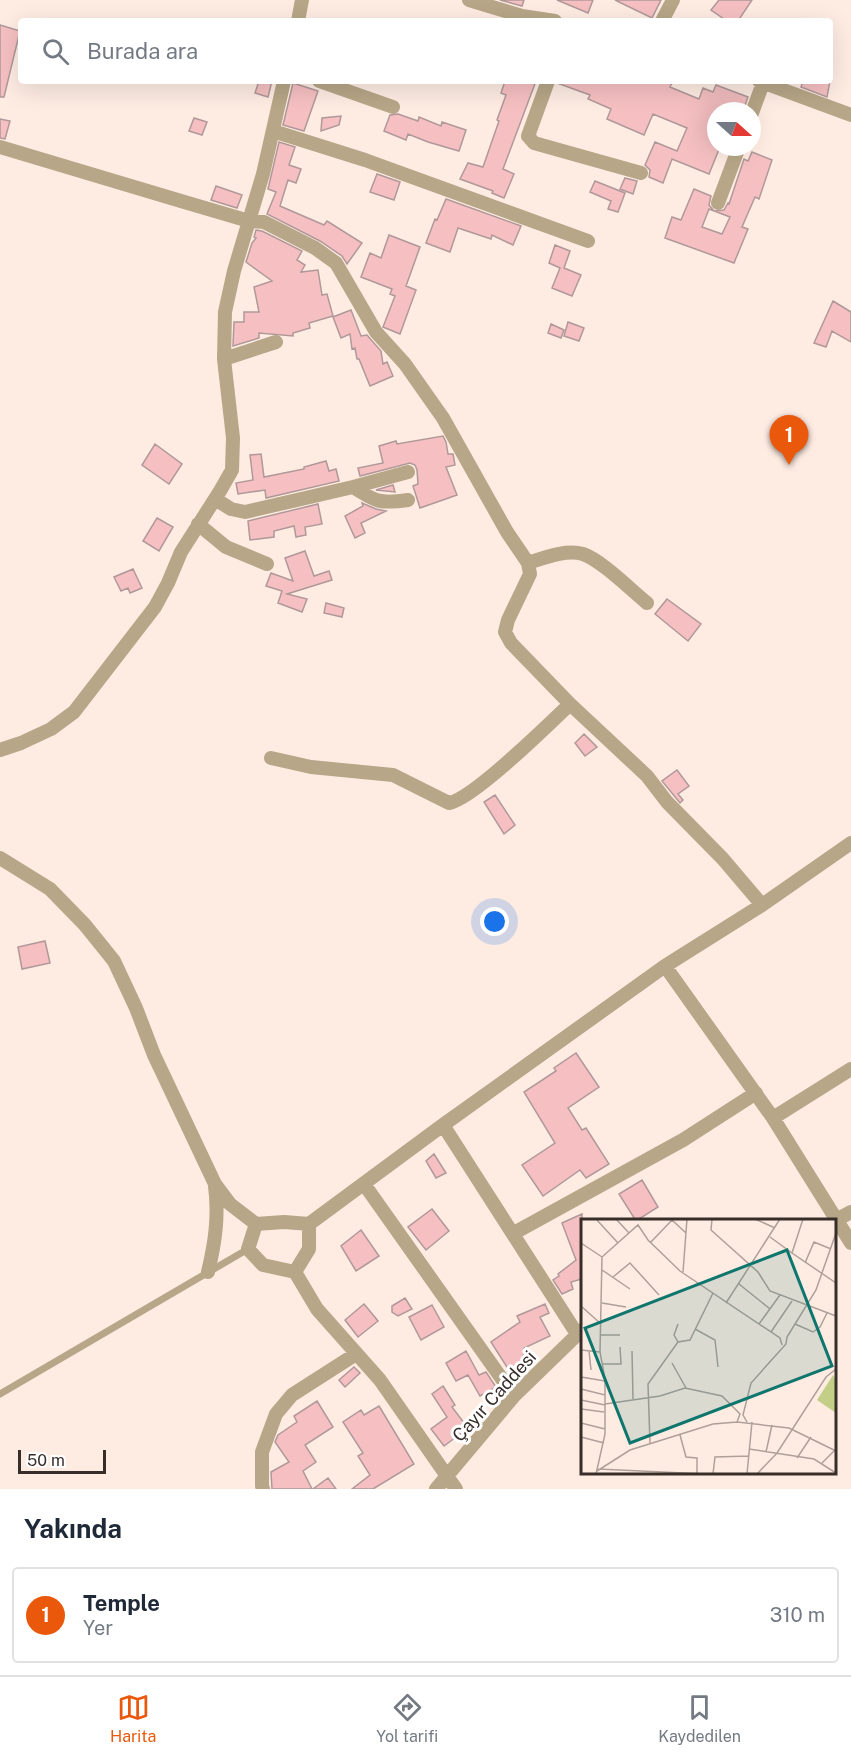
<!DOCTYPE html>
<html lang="tr">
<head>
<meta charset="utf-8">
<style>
  :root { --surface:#fff; --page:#f2f2f3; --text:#1f2937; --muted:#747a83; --line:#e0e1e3; --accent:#ea580c }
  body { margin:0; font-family:"Public Sans",sans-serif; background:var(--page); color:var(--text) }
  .compass { position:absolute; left:707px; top:102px; width:54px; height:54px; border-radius:50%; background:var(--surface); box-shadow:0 6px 24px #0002; rotate:111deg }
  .scale { position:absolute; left:18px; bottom:15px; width:88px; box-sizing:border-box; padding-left:6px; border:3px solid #372e2a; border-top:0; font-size:16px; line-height:21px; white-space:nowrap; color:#372e2a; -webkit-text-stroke:4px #fff; paint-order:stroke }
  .you { position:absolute; left:495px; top:922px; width:21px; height:21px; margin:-15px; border:4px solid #fff; border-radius:50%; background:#1a73e8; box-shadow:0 0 0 9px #1a73e833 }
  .badge { display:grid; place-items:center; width:39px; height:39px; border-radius:50%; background:var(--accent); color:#fff; font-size:20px; font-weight:700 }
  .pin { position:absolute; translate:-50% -50px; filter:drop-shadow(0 2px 3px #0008) }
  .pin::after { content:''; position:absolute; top:32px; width:21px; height:18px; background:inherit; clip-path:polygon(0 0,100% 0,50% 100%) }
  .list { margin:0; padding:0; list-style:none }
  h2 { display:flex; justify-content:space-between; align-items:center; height:78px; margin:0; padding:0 24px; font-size:26px }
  h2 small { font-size:20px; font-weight:400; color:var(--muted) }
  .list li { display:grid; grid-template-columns:39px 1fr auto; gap:18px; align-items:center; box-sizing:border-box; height:96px; margin:0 12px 12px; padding:0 12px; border:2px solid var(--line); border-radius:6px }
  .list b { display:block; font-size:22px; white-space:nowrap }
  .list p { margin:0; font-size:20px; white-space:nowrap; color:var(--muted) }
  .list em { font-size:20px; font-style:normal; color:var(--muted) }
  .icon { flex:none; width:33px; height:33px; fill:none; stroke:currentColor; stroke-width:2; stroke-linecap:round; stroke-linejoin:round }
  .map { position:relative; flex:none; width:851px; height:1489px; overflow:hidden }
  .search { position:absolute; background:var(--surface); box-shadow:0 6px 24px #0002; left:18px; right:18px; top:18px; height:66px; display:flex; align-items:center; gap:15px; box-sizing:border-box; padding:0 21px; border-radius:6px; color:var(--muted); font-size:22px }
  .sheet { height:186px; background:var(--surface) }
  nav { display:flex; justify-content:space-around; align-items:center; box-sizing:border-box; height:84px; border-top:2px solid var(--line); background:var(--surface); font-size:16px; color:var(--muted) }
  nav a { display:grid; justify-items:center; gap:3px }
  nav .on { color:var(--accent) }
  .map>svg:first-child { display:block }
  .building { fill:#f6c0c2; stroke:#b09899; stroke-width:1.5; fill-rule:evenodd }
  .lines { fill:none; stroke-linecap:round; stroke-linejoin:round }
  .service { stroke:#b7a687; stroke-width:7 }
  .minor { stroke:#b7a687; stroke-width:14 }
  .labels { text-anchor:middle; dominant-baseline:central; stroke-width:6; stroke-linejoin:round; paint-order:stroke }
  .street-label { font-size:18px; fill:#372e2a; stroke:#fff }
  .inset-road { fill:none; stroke:#aea099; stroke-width:1.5 }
  .view { fill:#0f766e; fill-opacity:0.15; stroke:#0f766e; stroke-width:3 }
  .inset-edge { fill:none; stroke:#372e2a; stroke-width:3 }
</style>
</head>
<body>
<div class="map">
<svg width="851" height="1489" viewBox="0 0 851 1489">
  <rect width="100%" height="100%" fill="#feece3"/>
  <!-- building -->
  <path class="building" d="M500,0H524L522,6Z
    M557,0H593L588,13Z
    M615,0H661L652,18Z
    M719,0H752L738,21H727L711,10Z
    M0,25L20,31L4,97H0Z
    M259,81H272L268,97L255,93Z
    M505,81H536L503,169L514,174L504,198L492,193L493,191L460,179L468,163L483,167L499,121L497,120L506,95L501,93Z
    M557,81H673L670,87L699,99L703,88L713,92L716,85L748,97L743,111H716L710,127L716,129V147H720L709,174L672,159L663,183L649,177L650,170L645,165L655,142L677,151L687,128L653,114L644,135L607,119L611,109L588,99L590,95L557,83Z
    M803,81H830L827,97L801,87Z
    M293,83L318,91L304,131L283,125Z
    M398,114L418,121L419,117L441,126L442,122L466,130L459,151L428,142L408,134L406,140L384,131L390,115Z
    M341,116L339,125L321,131L322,118Z
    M194,118L207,122L202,135L189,131Z
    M0,119L10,121L5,139L0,138Z
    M279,142L295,147L289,165L301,169L296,183L288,180L280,206L324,225L327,221L362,243L347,264L342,256L320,241L267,214L276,192L268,189Z
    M752,152L772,160L759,199L755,197L742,227L748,229L734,263L665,238L672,217L681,220L694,189L711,196L709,205L714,211L724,210L728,203L729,204L744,159L748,161ZM709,209L730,217L722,234L702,227Z
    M377,174L400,182L394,200L370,192Z
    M625,178L637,181L633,194L620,189Z
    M595,181L625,193L618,212L608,209L611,201L590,192Z
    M216,186L242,195L237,208L211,200Z
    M446,199L521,226L513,245L492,235L491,239L458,228L450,252L426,243L435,219L437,220Z
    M256,230L262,231L302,251L297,260L305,265L301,272L318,270L322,295L327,294L333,316L309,323L310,328L293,333V336L259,333V338L233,346L234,322H244V312H259L254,287L272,281L246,262L252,243L256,238L254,237Z
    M389,235L420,247L406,286L416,290L400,334L383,327L395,296L390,294L392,289L361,277L370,253L381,258Z
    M555,245L570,251L564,268L581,275L572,296L552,288L560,268L549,263Z
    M833,301L851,312V342L832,331L826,347L814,343Z
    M351,310L361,336L367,335L381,351L383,364L387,362L393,376L370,386L359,359H357L355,348L352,349L350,334L341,338L333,317Z
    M568,322L584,328L579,341L564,336Z
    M551,324L564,330L561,338L548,333Z
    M443,436L446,442L448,454H453L455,465L446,467L457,495L420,508L413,486L418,484L417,470L415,465L410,463L360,476L358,468L383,463L379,446L396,441L397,444Z
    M155,444L182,464L169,484L142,465Z
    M261,454L264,477L304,469V467L326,461L329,471L336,469L339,481L266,498L265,490L238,494L236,483L253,480L250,455Z
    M393,485L395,492L376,490Z
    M362,503L376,509L386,511L361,523L365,533L355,538L345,516L363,506Z
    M318,504L322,524L305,527L306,535L296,537L294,526L274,531V537L250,540L248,521Z
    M157,518L173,527L159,551L143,541Z
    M305,551L314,576L329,571L332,580L287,594L307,599L302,612L278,603L282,591L266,586L271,573L293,581L285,558Z
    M133,569L142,588L130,593L128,588L121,591L114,577Z
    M667,599L701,624L688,641L655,614Z
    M326,603L344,608L342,617L324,613Z
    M584,734L597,747L585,756L575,743Z
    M677,770L689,786L678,794L683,800L680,803L662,781Z
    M495,795L515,825L504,834L484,802Z
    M45,941L50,963L22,969L18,947Z
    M576,1053L599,1087L568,1108L582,1130L586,1128L609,1164L586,1178L580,1170L543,1196L522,1165L555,1143L524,1092L556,1071L554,1068Z
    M434,1154L446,1173L436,1178L426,1161Z
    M642,1180L658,1207L636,1221L619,1194Z
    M432,1209L449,1231L426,1250L408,1227Z
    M582,1214V1279L571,1282L573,1289L562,1294L553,1280L559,1276L558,1274L576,1260L562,1223Z
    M361,1230L379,1256L356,1271L341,1246Z
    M405,1298L412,1309L398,1316L392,1312V1306Z
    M364,1304L378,1321L358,1337L345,1320Z
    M545,1304L549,1313L540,1317L550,1336L524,1348L527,1353L523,1355L527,1361L510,1372L491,1342L520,1322L517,1316Z
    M432,1305L444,1327L421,1340L409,1317Z
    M466,1351L479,1375L486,1372L496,1387L480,1396L468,1375L456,1381L446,1363Z
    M354,1367L360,1373L345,1387L339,1380Z
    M443,1386L455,1405L452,1407L468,1428L444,1446L431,1429L447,1417L432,1394Z
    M317,1401L333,1427L305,1445L316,1462L303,1471L312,1489H272L271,1472L289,1462L275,1442L278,1435L297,1422L294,1416Z
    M379,1406L414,1464L373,1489H352L370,1475L358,1456L363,1453L343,1422L361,1410L364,1415Z
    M328,1478L336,1489H313Z"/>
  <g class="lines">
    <!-- service -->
    <path class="service" d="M0,1394L248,1249"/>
    <!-- minor -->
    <path class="minor" d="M469,0L522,16L555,21
      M298,21L302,0
      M662,21L673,0
      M319,81L393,107
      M548,81L528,136L534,143L641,173
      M759,81L851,115
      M752,113L763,83
      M273,131L365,160L588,241
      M0,147L181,201L249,221L264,222L315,248L336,263L376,332L405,364L443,418L507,532L528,563L530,574L508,620L505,632L511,643L570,704L647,776L667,802L723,859L762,905
      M718,203L739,147
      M224,359L276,342
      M353,487C376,502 380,504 408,500
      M215,499L231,509L245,512L353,487L408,472
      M198,524L226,547L267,564
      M528,563C544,558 566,549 583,554C601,560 631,590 647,603
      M0,750L21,743L51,729L74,712L155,607L168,583L181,552L220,491L232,470L233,438L224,359L225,312L234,271L263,174L284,81
      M271,758L311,767L393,775L449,803C473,799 548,725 570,704
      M0,858L50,889L85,925L114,961L136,1008L154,1055L215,1184L230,1204L256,1224L248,1249L263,1265L295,1272L317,1309L380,1380L456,1489
      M665,966L773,1118L851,1243
      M773,1118L851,1069
      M443,1125L577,1334
      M364,1184L514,1396
      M834,1221L851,1212
      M256,1224L284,1222L309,1224L443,1125L665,966L762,905L851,843
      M514,1233L683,1140L756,1093
      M208,1272C215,1243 219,1216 215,1186
      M295,1272L309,1249V1224
      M263,1489L262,1486V1452L276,1414L292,1395L356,1354
      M436,1489L514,1396L582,1330"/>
  </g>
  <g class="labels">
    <!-- street labels -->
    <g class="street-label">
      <text transform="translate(494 1396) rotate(-48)">Çayır Caddesi</text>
    </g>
  </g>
  <!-- overview -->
  <g transform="translate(581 1219)">
    <rect width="255" height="255" fill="#feece3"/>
    <path d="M252,156L255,161V194L236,181Z" fill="#c3ce86"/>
    <path class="inset-road" d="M15,0L37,24M35,0L48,14M131,0L130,11L177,53L189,72L255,97M174,0L194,9M222,0L211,34L255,64M91,1L105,14M189,18L211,34M0,24L21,38M69,24L92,0M224,44L233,23L250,30M21,51L49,70M102,53L106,0M32,58L49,44L78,76M158,65L189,90M21,84L45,88M145,84L199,0M0,87L20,105M97,105L93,116L97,123M178,105L199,76M214,105L232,113L239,108L246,94M114,110L134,121L137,148M190,113L211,82M20,116H39M0,131L19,133M8,132L10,151M51,132L52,180M91,144L105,169M22,145H40L39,128M0,158L24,162M0,170L24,176M0,181L24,186M24,185L79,177L104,169L141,177L159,195L156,203M0,190L23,193M166,203L162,196L170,164L205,125L206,118L235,71L255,14M0,204L24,210M99,216L105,238L116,239V254M0,218L23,224M69,224L67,165L97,123L109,121L132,74M168,230L233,240L255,254M185,233L191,206M216,239L230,218M241,244L254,231M17,250L124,255M16,252L49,231L132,205L156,203L208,209L255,232M15,255L24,215V160L19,133L21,38L57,6L67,21L99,52L199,119L201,126M132,255L134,238L168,237M166,255L171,203M176,255L196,234L245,158L255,150"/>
    <path class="view" d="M206,31L251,147L49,224L4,109Z"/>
    <rect width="255" height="255" class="inset-edge"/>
  </g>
</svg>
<svg class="compass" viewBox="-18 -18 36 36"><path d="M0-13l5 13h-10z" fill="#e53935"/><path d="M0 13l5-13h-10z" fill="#747a83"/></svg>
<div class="scale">50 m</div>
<div class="you"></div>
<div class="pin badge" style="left:789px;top:465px">1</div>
<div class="search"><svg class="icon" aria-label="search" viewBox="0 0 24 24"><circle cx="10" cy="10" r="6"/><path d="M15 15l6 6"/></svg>Burada ara</div>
</div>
<section class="sheet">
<h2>Yakında<small></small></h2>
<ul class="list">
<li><span class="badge">1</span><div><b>Temple</b><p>Yer</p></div><em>310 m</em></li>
</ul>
</section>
<nav>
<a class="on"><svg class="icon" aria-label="map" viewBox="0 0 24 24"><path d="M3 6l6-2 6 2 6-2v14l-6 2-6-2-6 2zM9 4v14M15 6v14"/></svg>Harita</a>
<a><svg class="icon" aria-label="directions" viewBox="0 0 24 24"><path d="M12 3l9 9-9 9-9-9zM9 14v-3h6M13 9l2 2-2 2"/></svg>Yol tarifi</a>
<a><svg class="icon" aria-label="saved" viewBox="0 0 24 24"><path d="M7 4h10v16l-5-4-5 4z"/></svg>Kaydedilen</a>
</nav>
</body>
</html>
